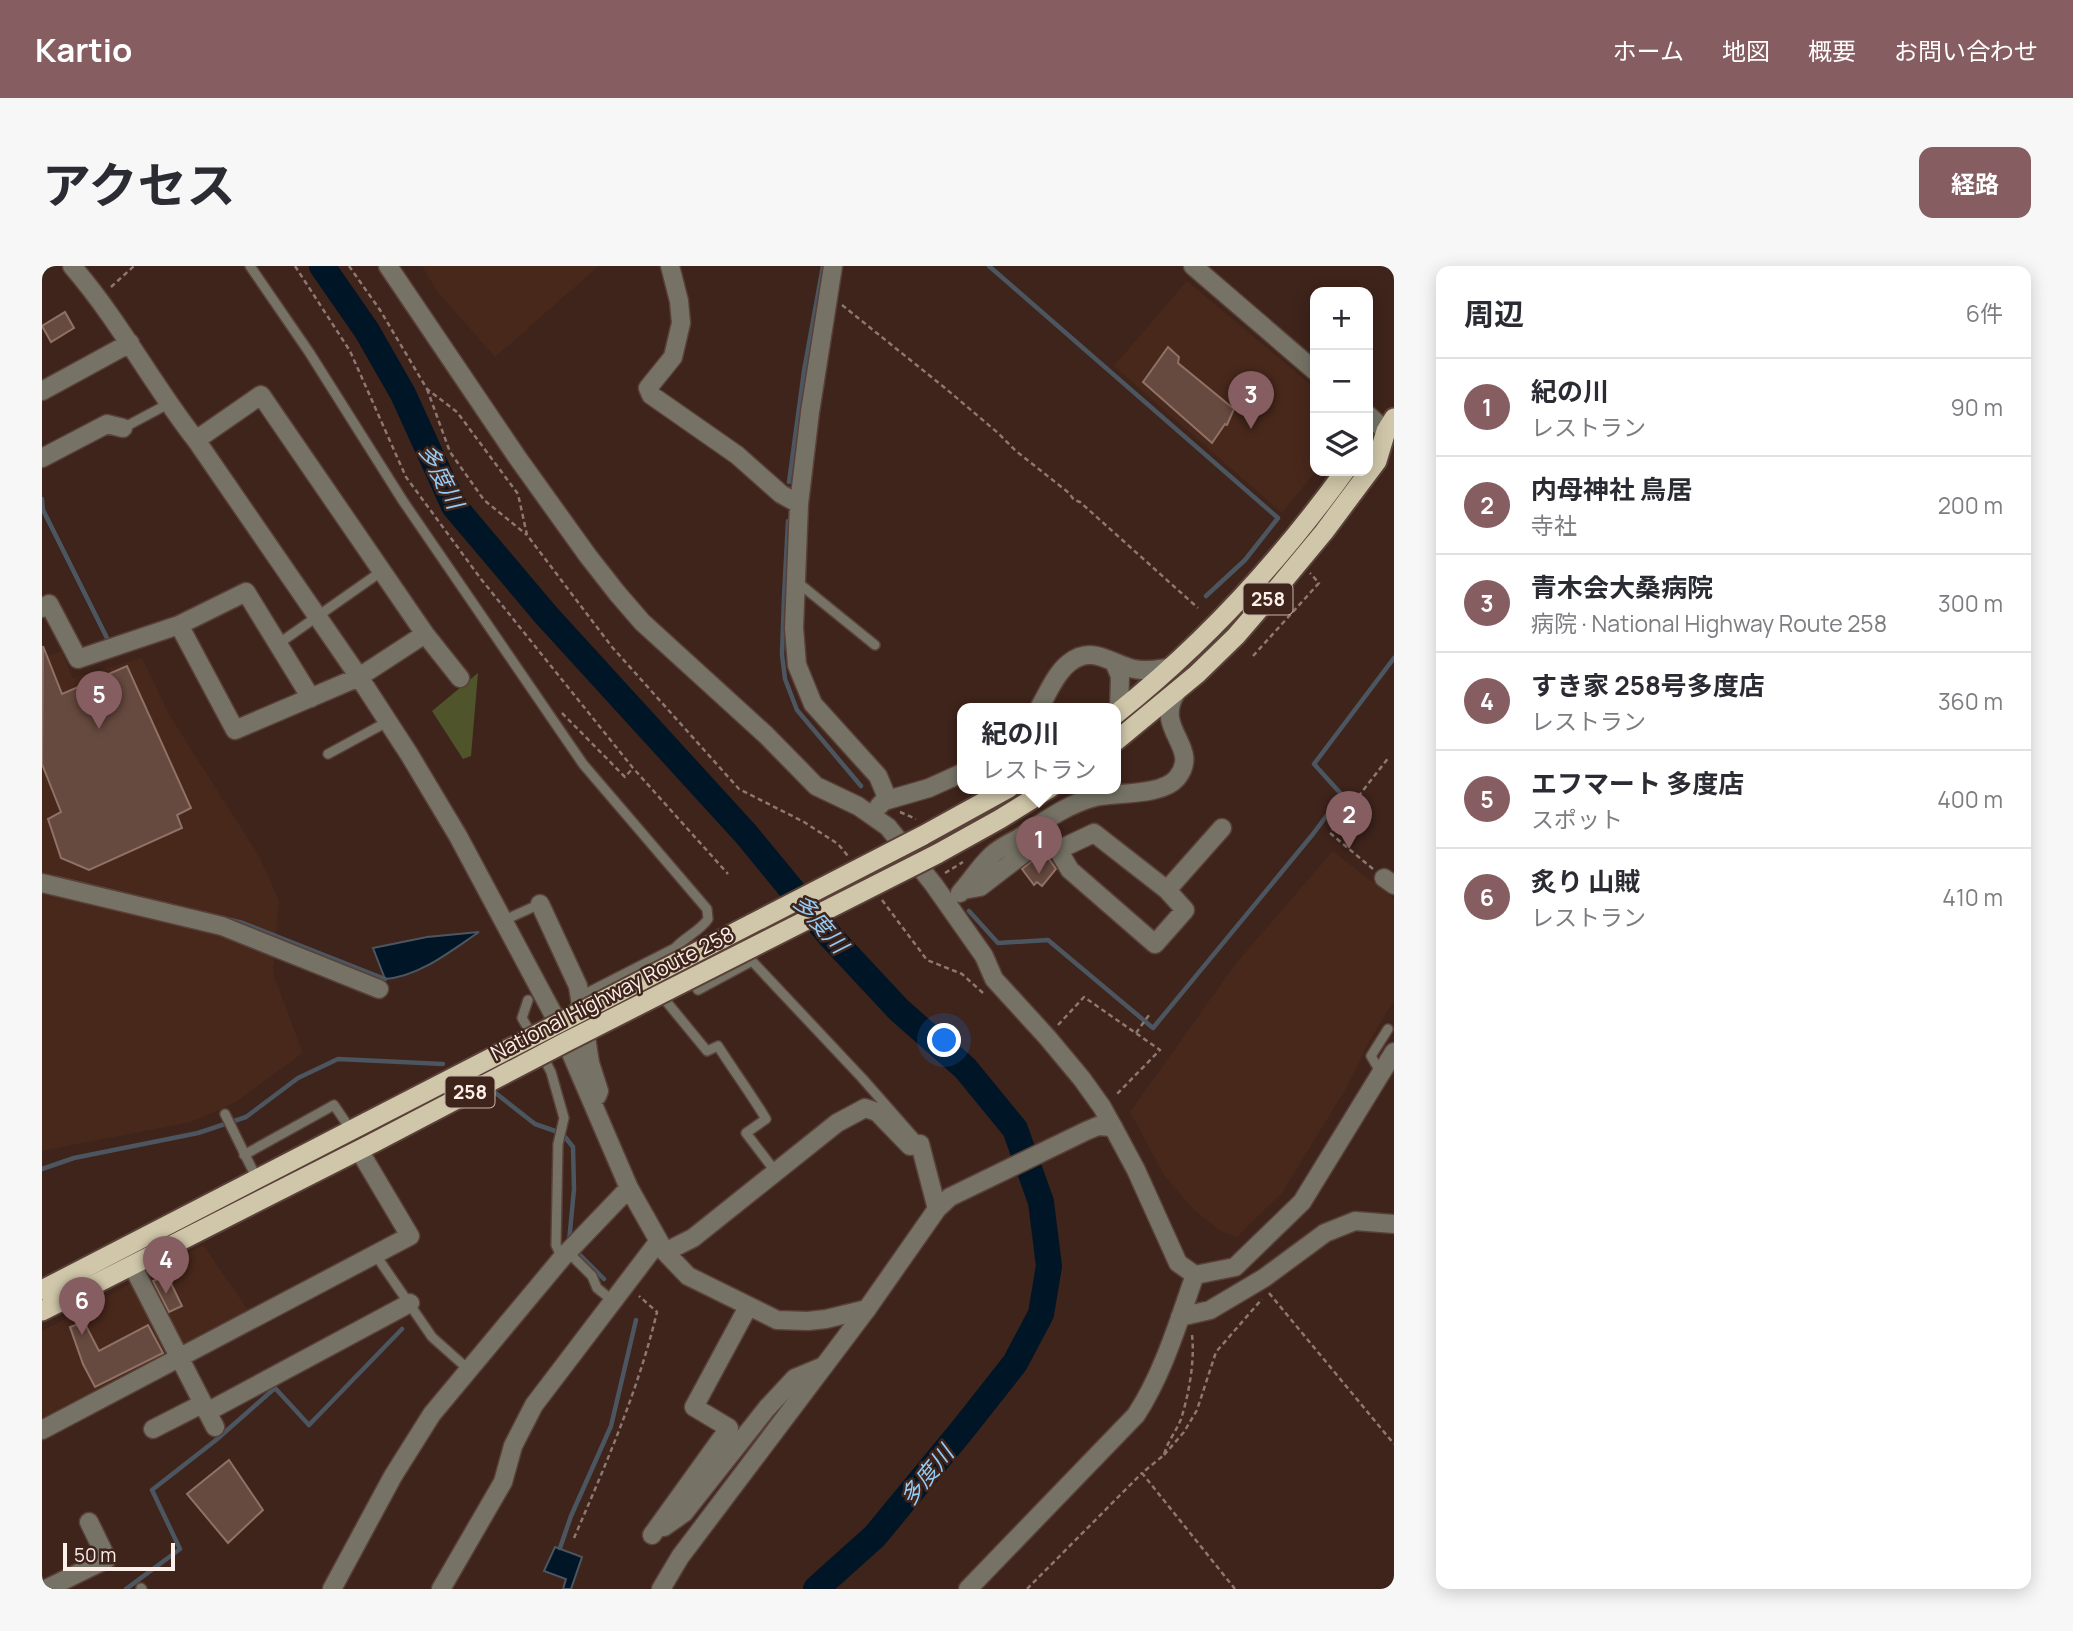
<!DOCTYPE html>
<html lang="ja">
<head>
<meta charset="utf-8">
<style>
  :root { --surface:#fff; --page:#f7f7f7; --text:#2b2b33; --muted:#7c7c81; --line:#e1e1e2; --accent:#865d61 }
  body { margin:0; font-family:Manrope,"Noto Sans JP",sans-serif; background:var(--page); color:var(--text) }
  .controls { position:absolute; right:21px; top:21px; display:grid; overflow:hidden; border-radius:14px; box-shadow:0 4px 18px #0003 }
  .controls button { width:63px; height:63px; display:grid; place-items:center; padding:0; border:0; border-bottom:2px solid var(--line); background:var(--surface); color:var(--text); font:35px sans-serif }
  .scale { position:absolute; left:21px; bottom:18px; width:112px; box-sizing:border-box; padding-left:7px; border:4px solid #fdefe9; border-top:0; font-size:19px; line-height:24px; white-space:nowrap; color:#fdefe9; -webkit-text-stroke:5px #3e241b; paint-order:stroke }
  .you { position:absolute; left:903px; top:775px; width:24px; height:24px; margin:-18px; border:5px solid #fff; border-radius:50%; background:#1a73e8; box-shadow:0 0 0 10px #1a73e833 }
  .badge { display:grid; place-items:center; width:46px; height:46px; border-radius:50%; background:var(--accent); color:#fff; font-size:23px; font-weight:700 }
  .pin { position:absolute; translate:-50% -58px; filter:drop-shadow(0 2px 4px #0008) }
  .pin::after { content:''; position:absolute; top:37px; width:24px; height:21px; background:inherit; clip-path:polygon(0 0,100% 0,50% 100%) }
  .popup { position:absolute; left:915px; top:437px; width:164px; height:91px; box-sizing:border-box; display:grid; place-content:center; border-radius:14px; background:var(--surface); filter:drop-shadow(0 2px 5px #0005); font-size:23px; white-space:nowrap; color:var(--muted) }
  .popup b { font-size:26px; color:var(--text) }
  .popup::after { content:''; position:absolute; left:50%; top:100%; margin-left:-14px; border:14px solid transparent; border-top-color:var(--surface) }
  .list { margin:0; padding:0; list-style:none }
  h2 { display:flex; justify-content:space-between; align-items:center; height:91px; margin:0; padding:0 28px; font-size:30px }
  h2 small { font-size:23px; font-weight:400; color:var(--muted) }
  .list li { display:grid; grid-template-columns:46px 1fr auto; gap:21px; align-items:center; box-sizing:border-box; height:98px; padding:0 28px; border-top:2px solid var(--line) }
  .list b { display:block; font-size:26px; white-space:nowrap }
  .list p { margin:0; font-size:23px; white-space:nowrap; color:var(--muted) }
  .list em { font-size:23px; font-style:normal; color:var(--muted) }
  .icon { flex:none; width:38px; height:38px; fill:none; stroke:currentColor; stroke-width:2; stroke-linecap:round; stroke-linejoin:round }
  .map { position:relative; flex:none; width:1352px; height:1323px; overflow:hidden; border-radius:14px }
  header { display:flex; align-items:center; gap:42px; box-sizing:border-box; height:98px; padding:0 35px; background:var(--accent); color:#fff }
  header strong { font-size:33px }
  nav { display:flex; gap:38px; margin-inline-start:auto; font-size:24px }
  .intro { display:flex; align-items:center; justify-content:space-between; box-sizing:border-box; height:168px; padding:0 42px }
  h1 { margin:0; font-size:49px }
  .button { padding:18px 32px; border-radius:14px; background:var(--accent); color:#fff; font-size:24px; font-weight:700 }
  main { display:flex; gap:42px; padding:0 42px }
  aside { flex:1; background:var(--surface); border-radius:14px; box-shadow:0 4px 18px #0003 }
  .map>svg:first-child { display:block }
  .built { fill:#48281b }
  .green { fill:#50542a }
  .water { fill:#001526; stroke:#4c5660; stroke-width:2 }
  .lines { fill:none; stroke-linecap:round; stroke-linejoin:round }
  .stream { stroke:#4c5660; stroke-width:4.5 }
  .river { stroke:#001526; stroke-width:26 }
  .building { fill:#674a3f; stroke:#907166; stroke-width:2 }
  .service-casing { stroke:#594038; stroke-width:12 }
  .minor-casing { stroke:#594038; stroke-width:21 }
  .tertiary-casing { stroke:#594038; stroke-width:21 }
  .trunk-casing { stroke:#594038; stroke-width:23 }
  .path { stroke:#8d7871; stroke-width:2.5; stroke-dasharray:5 3.5; stroke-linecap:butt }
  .service { stroke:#767366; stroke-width:9 }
  .minor { stroke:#767366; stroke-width:18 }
  .tertiary { stroke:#767366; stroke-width:18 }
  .trunk { stroke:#d0c7aa; stroke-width:19 }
  .trunk-bridge-casing { stroke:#594038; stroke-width:23; stroke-linecap:butt }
  .trunk-bridge { stroke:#d0c7aa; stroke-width:19 }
  .labels { text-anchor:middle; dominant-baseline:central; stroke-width:5; stroke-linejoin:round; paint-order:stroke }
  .shield { fill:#3e241b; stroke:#c4b2ab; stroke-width:2 }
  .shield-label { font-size:19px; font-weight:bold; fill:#fdefe9 }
  .street-label { font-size:21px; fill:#fdefe9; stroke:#3e241b }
  .water-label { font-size:23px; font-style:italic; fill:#94cbf7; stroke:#3e241b }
</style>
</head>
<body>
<header>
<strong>Kartio</strong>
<nav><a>ホーム</a><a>地図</a><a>概要</a><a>お問い合わせ</a></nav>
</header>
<div class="intro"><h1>アクセス</h1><a class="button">経路</a></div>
<main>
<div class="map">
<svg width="1352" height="1323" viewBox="0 0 1352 1323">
  <rect width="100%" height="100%" fill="#3e241b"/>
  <!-- built -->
  <path class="built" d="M380,0H557L453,91L394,24Z
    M1145,15L1273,122L1274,205L1240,247L1072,100Z
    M19,385L31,412L100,392L128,450L217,590L237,635L231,707L261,787L194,836L149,856L0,885V392Z
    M1291,585L1352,633V735L1329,772L1303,824L1240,927L1195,971L1180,966L1151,943L1122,909L1088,846L1194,697Z
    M161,979L207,1045L0,1158V1065Z"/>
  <!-- green -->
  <path class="green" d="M436,407L429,490L421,493L390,445Z"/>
  <!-- water -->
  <path class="water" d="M437,666C410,684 377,711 343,713L331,682L385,671Z
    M513,1281L540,1291L529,1323H521L524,1313L502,1305Z"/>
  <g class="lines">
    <!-- stream -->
    <path class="stream" d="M947,0L1236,252L1203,294L1164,330
      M747,216L762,105L781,0
      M0,233L1,244L66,374
      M746,255L742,331L740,388L743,413L755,444L819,520
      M15,612L201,657L343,713
      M927,645L956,677L1006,674L1111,762L1271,568L1300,529L1272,498L1352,392
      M451,825L493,858L516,866
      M523,871L531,881L532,923L527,976
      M0,903L32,892L156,867L204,851L256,812L296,793L401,798
      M535,986L562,1013
      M518,1282L529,1250L569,1160L594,1054
      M84,1323L138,1283L110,1224L174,1174L233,1122L267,1159L360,1063"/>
    <!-- river -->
    <path class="river" d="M280,0L325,65L361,128L412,240L504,349L704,568L788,670L857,744L923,802L973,863L999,936L1007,1000L999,1048L973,1097L921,1163L833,1270L774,1323"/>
  </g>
  <!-- building -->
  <path class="building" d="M23,46L32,62L9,76L0,60Z
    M1126,81L1137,91L1136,97L1192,143L1185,159L1183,158L1170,177L1101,116Z
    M1,380L20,428L85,400L149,542L135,549L140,562L47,604L19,592L6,553L19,546L0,498Z
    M996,590L1007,593L1014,603L1000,620L995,616L992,619L980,603Z
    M125,1009L140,1040L127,1046L111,1015Z
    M42,1056L57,1085L106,1059L121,1087L53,1121L41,1098L28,1061Z
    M187,1194L221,1244L186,1277L145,1228Z"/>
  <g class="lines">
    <defs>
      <path id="service" d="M208,0L267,86L361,235L541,498L665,643L666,653C658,665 643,671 633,682L537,731
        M81,162L126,138
        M754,315L833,379
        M236,378L340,305
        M286,488L345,456
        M460,655L498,638
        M639,693L656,724L710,695L820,812L878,878
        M619,729L665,785L676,780C692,805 709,828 724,853L704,867L733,905
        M486,734L480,752L491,771
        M499,787L509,806L522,852L516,878L514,979L520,992
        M1339,807L1329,790L1346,763
        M183,848L215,913
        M202,889L292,839L309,864
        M526,986L550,1010L555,1022L571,1035
        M333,988L390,1071L427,1104
        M99,1322L100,1323"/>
      <path id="minor" d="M30,0C77,54 110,118 154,174L317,411L367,488L416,570L516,757L587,922L623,986L646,1010L735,1054L766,1055L784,1053L825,1043
        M346,0L475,191L546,290L575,327L600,356L724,469L774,520L816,540L846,561L892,619L942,690L952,713L1005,771L1040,813L1060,841L1071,861
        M628,0L637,35L639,57L631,91L606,122L609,129L695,189L739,228L757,238
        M791,0L768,146L757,238L752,362L755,399L771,438L836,510L846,534
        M1151,0L1273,105
        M0,125L88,77
        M1326,149L1344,165
        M0,192L65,158L81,162
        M0,342L7,338L36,393L137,359L193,464L317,411L383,368L219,129L154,174
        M137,359L204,326L269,432
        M383,368L418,412
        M1072,396L1078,410L1077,446
        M997,442C1006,427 1014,407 1027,397C1050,378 1069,398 1092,403C1105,406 1117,403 1130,401
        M837,540L842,535L887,522L920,507
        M1342,612L1352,619
        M0,617L180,660L337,723
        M921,624L938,621L994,578L1016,584L1052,567L1125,624L1143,644L1113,678L1028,604L1016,584
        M1125,624L1180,562
        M918,627C929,615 938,600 950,589C957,582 968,577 977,572C1001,556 1025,538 1053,531C1076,526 1120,530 1135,512C1160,481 1111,464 1134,427
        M498,638L536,720L548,797L557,825L555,830
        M623,986L651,972L795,857L823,842L835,846L868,880L878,878L895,943
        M91,1001L173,1161
        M1138,1051L1168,1044L1222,1012L1283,967L1313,955L1352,958
        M165,1146L368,1037
        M111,1163L160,1138
        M0,1164L368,970L317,884
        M622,1261L642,1247L725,1142L753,1112L782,1100
        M610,1269L687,1162L652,1141L706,1041
        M4,1323L65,1293L47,1256
        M290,1323L351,1210L390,1148L520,992L587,922
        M399,1323L461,1216L471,1180L492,1139L616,976
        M926,1323L1094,1149C1122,1106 1136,1056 1153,1009"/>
      <path id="tertiary" d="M619,1323L638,1291L825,1043L895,943L908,931L1044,865L1056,860L1071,861L1094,904L1136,997L1153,1009L1193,1001L1260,936L1352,786"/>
      <path id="trunk" d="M1074,448C1162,378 1237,296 1303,205
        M1074,475L1155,408L1194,370L1238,319L1282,266L1335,195L1344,165L1352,152
        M880,570L967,522
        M895,588L958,553L1008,522
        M0,1024L325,856
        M0,1045L333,876"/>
    </defs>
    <!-- service casing -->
    <use href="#service" class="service-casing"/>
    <!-- minor casing -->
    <use href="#minor" class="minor-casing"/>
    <!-- tertiary casing -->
    <use href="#tertiary" class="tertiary-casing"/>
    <!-- trunk casing -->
    <use href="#trunk" class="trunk-casing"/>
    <!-- path -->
    <path class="path" d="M253,0L308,85L364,211L439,313L591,502L686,608
      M307,0L338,44L385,123L415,146L476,228L485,269L570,381L697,523L762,556L796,578L806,590
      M69,21L92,0
      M800,39L903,122L956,167L974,185L1027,227L1032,234L1038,236L1156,342
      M385,123L408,186L442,234L485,269
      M1211,390L1277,317L1268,307
      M520,447L583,511L591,502
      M858,546L874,553
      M1331,603L1288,567L1347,491
      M903,607L921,596
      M840,634L885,694L920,708L941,727
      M1016,759L1042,731L1118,784L1073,830
      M1094,767L1107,749
      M1227,1027L1352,1178
      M1150,1069C1153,1094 1147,1128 1139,1153C1134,1166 1125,1176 1122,1189L1100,1207L1193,1323
      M1122,1189L1142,1166L1155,1144L1174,1086L1220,1033
      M532,1272C564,1198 596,1125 615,1046L597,1030
      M985,1323L1100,1207"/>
    <!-- service -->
    <use href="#service" class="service"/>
    <!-- minor -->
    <use href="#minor" class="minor"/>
    <!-- tertiary -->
    <use href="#tertiary" class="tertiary"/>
    <!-- trunk -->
    <use href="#trunk" class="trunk"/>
    <defs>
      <path id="trunk-bridge" d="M325,856L880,570
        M333,876L524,776L895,588"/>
    </defs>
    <!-- trunk-bridge casing -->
    <use href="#trunk-bridge" class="trunk-bridge-casing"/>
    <!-- trunk-bridge -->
    <use href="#trunk-bridge" class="trunk-bridge"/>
  </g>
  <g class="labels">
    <!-- shield labels -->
    <g class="shield">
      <rect x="1201.5" y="317.5" width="49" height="31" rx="5"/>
      <rect x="403.5" y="810.5" width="49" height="31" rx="5"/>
    </g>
    <g class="shield-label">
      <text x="1226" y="333">258</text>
      <text x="428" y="826">258</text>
    </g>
    <!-- street labels -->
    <g class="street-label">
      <text transform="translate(570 727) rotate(-27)">National Highway Route 258</text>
    </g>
    <!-- water labels -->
    <g class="water-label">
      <text transform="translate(400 210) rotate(63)">多度川</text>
      <text transform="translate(779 657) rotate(49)">多度川</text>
      <text transform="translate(884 1209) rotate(-51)">多度川</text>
    </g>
  </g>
</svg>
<div class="controls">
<button>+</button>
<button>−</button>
<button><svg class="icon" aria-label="layers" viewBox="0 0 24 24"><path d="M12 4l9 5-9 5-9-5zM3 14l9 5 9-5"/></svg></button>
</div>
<div class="scale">50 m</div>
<div class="you"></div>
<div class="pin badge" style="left:997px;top:608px">1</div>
<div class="popup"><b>紀の川</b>レストラン</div>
<div class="pin badge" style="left:1307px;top:583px">2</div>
<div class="pin badge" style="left:1209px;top:163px">3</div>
<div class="pin badge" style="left:124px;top:1028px">4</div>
<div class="pin badge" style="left:57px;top:463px">5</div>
<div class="pin badge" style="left:40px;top:1069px">6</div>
</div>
<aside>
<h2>周辺<small>6件</small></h2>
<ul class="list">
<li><span class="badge">1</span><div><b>紀の川</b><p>レストラン</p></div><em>90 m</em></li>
<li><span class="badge">2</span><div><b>内母神社 鳥居</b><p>寺社</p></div><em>200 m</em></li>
<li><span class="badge">3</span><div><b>青木会大桑病院</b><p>病院 · National Highway Route 258</p></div><em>300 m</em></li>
<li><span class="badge">4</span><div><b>すき家 258号多度店</b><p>レストラン</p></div><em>360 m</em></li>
<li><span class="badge">5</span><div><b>エフマート 多度店</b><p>スポット</p></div><em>400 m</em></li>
<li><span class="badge">6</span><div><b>炙り 山賊</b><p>レストラン</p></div><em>410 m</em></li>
</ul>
</aside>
</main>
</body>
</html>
